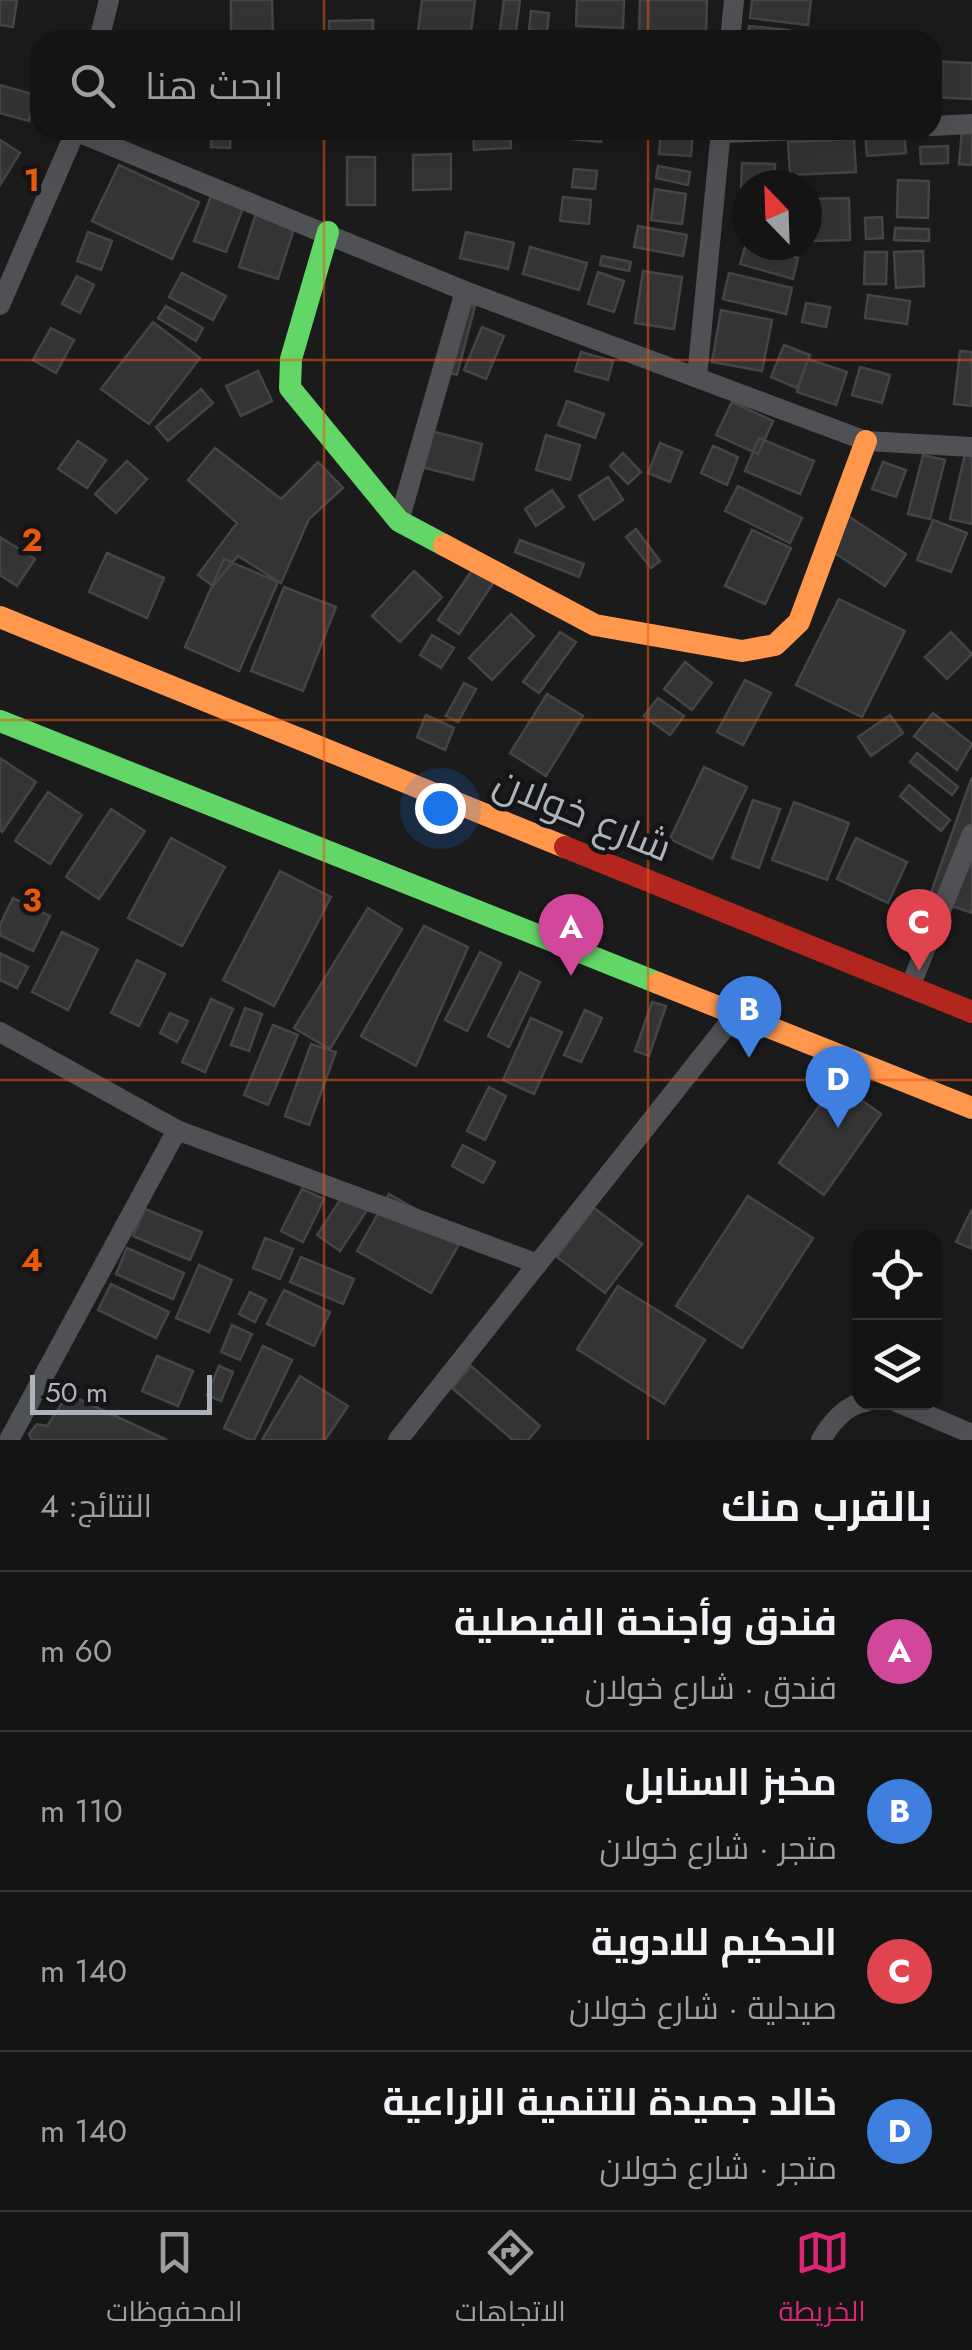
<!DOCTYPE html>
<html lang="ar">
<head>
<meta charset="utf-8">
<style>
  :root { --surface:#141414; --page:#1d1d1d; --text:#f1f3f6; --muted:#9d9ea0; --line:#333334; --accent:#db2777 }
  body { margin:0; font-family:Jost,Cairo,sans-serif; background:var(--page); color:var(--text); direction:rtl }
  .controls { position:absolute; right:30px; bottom:30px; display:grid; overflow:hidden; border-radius:20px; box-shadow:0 10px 40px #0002 }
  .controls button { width:90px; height:90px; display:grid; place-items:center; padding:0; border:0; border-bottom:2px solid var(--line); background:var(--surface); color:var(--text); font:50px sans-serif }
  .compass { position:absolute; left:732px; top:170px; width:90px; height:90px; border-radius:50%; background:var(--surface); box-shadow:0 10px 40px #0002; rotate:337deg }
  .scale { position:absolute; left:30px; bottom:25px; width:182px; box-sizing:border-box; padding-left:10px; border:5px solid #adb3bb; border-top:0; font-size:28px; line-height:35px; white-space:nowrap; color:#adb3bb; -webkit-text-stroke:8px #151517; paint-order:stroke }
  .you { position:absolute; left:440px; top:808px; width:35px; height:35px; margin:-25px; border:8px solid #fff; border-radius:50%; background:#1a73e8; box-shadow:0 0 0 15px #1a73e833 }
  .badge { display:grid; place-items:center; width:65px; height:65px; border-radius:50%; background:var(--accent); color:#fff; font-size:32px; font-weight:700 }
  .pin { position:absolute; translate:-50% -82px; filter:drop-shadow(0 2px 5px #0008) }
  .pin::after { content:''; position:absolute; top:52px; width:35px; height:30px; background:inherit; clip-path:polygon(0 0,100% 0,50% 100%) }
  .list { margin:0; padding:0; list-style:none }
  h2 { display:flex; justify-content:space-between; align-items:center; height:130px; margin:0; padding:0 40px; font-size:42px }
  h2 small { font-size:32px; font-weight:400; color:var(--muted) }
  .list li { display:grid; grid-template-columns:65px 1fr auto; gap:30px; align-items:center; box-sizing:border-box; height:160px; padding:0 40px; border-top:2px solid var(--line) }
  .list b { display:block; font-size:38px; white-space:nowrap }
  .list p { margin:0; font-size:32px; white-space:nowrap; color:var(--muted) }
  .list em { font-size:32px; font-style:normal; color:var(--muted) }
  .icon { flex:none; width:55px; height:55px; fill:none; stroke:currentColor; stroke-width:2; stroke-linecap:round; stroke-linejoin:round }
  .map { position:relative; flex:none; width:972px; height:1440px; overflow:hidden; direction:ltr }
  .search { position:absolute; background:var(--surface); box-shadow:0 10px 40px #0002; left:30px; right:30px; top:30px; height:110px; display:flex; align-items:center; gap:25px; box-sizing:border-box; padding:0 35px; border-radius:30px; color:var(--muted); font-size:38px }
  .sheet { height:770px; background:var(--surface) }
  nav { display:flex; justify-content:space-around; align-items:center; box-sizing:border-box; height:140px; border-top:2px solid var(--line); background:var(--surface); font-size:28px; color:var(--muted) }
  nav a { display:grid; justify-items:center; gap:5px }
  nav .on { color:var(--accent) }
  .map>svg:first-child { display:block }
  .building { fill:#343435; stroke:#434547; stroke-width:2.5 }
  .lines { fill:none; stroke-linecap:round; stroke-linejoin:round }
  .street { stroke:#4f5154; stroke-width:20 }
  .fast { stroke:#63d668; stroke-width:22 }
  .slow { stroke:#ff974d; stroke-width:22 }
  .jam { stroke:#b3261e; stroke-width:22 }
  .grid { fill:none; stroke:#e8590c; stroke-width:2.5; stroke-opacity:0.55 }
  .labels { text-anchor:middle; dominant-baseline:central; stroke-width:9; stroke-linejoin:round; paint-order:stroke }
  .street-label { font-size:40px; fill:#adb3bb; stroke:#151517 }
  .grid-label { font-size:32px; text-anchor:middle; font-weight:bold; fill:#e8590c; stroke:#151517; stroke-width:9; stroke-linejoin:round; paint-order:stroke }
</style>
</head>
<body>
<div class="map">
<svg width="972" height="1440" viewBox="0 0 972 1440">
  <rect width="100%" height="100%" fill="#1b1b1b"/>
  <!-- building -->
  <path class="building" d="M0,0H17L13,27L0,25Z
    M231,0H272L273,40H231Z
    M422,0H475L470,40H417Z
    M504,0H520L515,39L499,37Z
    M577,0H624L623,28L576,26Z
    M640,0H707L706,35L639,32Z
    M752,0H811L808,25L750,18Z
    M531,11L549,13L547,32L529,30Z
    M373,20V40H329V21Z
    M749,26L789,30L788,40H747Z
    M932,61L972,63V99L932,97Z
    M0,85L36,95L29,121L0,113Z
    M212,130H231L230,148L211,147Z
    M473,130H510L511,148L474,150Z
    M561,130H602L601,142L561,138Z
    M661,130H693L691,156L659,154Z
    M865,130H904L906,153L867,156Z
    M962,130L972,131V165L959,164Z
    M854,139L856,172L790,175L788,142Z
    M0,140L20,153L0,185Z
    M948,146V163L921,164L920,147Z
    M451,154V189L413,190V155Z
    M347,157H375V205H347Z
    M742,163L775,164V185H747V191H741Z
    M119,165L199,202L172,259L92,221Z
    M658,166L690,172L688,185L656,178Z
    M574,169L597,171L595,189L572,187Z
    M898,180L929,181L928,218L897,217Z
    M655,189L686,194L682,224L651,220Z
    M213,191L245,203L226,252L194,241Z
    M563,197L591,200L589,224L560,221Z
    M849,198L850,240L807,241V199Z
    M259,204L298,216L278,279L239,267Z
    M882,217L883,238L866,239L865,218Z
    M638,226L687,235L683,256L634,247Z
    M895,228L929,229V241L894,240Z
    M88,232L112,241L101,270L77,261Z
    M466,232L514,243L508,269L460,258Z
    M746,244L798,258L793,279L740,264Z
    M530,247L587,263L579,290L523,274Z
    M923,251L924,286L896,288L894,252Z
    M865,252H887L886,284H864Z
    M602,256L631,262L629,271L600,265Z
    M643,271L682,277L674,329L635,323Z
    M598,272L624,281L614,312L588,304Z
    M182,273L226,296L213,320L169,297Z
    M729,273L792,288L786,314L723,299Z
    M77,276L94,285L80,313L62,304Z
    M868,295L910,301L907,324L865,318Z
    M458,301L475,306L457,375L440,370Z
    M806,303L830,307L826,327L802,322Z
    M166,306L203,328L196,341L158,318Z
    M721,310L772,320L762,371L712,362Z
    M153,322L200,358L149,424L101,389Z
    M482,327L504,336L486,379L464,370Z
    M51,328L74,340L56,373L33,360Z
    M784,345L810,355L797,388L771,377Z
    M960,351L972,352V406L954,404Z
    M581,352L613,361L608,380L575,371Z
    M808,359L847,372L836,405L797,392Z
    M860,367L890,375L882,403L852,395Z
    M258,371L272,401L241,416L226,386Z
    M201,389L213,403L168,441L156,427Z
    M567,401L604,414L595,438L558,425Z
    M732,402L773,421L758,454L716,435Z
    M427,430L482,444L473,480L417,466Z
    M546,435L580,445L570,480L536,470Z
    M759,438L814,461L800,494L745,471Z
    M78,441L106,460L87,488L58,469Z
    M660,443L682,452L670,482L648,473Z
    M713,446L738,457L727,485L701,473Z
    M215,448L281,499L318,462L343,488L309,519L281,583L238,556L213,586L198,575L237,523L188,480Z
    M623,453L641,472L628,484L610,466Z
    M965,454L972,456V524L950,519Z
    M923,455L945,460L930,519L908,514Z
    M127,461L147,479L116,513L95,494Z
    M883,462L906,470L896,497L872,489Z
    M608,477L623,500L594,520L579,496Z
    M738,486L802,518L790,543L725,511Z
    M552,490L564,507L536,526L525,509Z
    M842,512L906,554L885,586L821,544Z
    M933,520L967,533L951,572L917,560Z
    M636,529L660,561L651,568L626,537Z
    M752,530L791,548L765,604L725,586Z
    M0,537L35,559L17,586L0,575Z
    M520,540L584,564L579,577L515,552Z
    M107,553L164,578L147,618L89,592Z
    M224,559L278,582L239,671L185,647Z
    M477,563L498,576L459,634L438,620Z
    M414,571L442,597L400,642L372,616Z
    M284,587L336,607L303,691L251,671Z
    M839,599L905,631L862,717L796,685Z
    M511,614L534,636L492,680L469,658Z
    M560,632L576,642L539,693L523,682Z
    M951,632L972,654L947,679L925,657Z
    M432,635L454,648L441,668L420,655Z
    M685,662L712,683L692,710L664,689Z
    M745,680L771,693L743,745L717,732Z
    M464,683L476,689L458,722L446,716Z
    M547,694L583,716L546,776L510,753Z
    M658,698L684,716L670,735L644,716Z
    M933,713L972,744L957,770L914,736Z
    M426,715L454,728L445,750L417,737Z
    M890,715L903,733L871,756L858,737Z
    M917,753L958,787L952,795L910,762Z
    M0,758L36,782L2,832L0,830Z
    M704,767L747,787L712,859L670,839Z
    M972,777V913L929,898Z
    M909,785L950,820L941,831L900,796Z
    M48,792L82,815L50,864L15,841Z
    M753,800L780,809L759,868L732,858Z
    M794,802L849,823L827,880L772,860Z
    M111,809L145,831L99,899L66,877Z
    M171,838L225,867L182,946L128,918Z
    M856,838L907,862L888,903L837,879Z
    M280,871L331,897L274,1006L223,980Z
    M13,898L50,916L33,951L0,935V925Z
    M368,908L402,929L330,1049L294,1028Z
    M424,926L468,947L416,1066L361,1036Z
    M62,932L98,949L68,1010L32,992Z
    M480,952L501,963L467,1031L445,1020Z
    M0,953L28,967L17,988L0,980Z
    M137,960L165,974L139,1026L111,1013Z
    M520,972L540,982L509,1047L488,1036Z
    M211,999L233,1009L205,1072L182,1062Z
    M652,1002L666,1006L649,1056L635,1051Z
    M245,1008L262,1014L249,1051L231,1045Z
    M585,1010L602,1018L581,1062L564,1055Z
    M170,1013L188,1021L177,1042L160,1033Z
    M531,1018L562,1032L534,1094L503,1080Z
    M273,1025L298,1035L268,1105L244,1095Z
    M311,1044L336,1052L309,1125L285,1116Z
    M836,1082L881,1114L824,1195L779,1163Z
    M489,1087L506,1096L485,1140L467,1131Z
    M463,1145L495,1162L483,1183L452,1166Z
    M348,1188L371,1204L340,1251L317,1235Z
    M302,1189L324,1199L303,1242L281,1231Z
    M389,1194L464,1236L431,1293L357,1251Z
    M748,1196L813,1238L742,1348L676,1306Z
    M594,1208L642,1244L605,1293L557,1257Z
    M145,1209L202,1232L190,1260L133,1236Z
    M972,1209V1249L956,1242Z
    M265,1238L293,1249L280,1279L253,1268Z
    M127,1248L184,1273L173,1299L116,1274Z
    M301,1257L354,1279L343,1304L290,1282Z
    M199,1265L232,1280L209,1332L176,1318Z
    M111,1284L169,1312L156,1338L98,1310Z
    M618,1286L705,1340L664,1404L577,1349Z
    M284,1290L330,1312L314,1346L267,1324Z
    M250,1292L266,1300L255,1322L239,1314Z
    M232,1325L252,1334L240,1360L221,1352Z
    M263,1346L292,1360L254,1440H250L224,1428Z
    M157,1356L193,1371L178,1406L142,1391Z
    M219,1366L233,1372L221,1401L207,1395Z
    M471,1366L540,1426L528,1440H513L452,1388Z
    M300,1376L348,1406L325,1440H262Z
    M68,1394L167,1440H32L29,1434L37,1424L47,1426Z"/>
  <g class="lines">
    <!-- street -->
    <path class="street" d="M99,40L109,0
      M730,40L734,0
      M932,126L972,124
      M75,131L465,291L866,441L972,447
      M721,133L801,130
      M0,305L76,130
      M697,377L721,130
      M399,521L465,291
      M910,987L972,834
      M0,1032L177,1130L538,1264
      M897,1402L972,1434
      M9,1440L177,1130
      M398,1440L735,1015
      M821,1440C830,1424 846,1404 866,1402"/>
    <!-- fast -->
    <path class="fast" d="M328,232L291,359L290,388L399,521L444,545
      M0,721L658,983"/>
    <!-- slow -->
    <path class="slow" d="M444,545L595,625L742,651L775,645L799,622L866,441
      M0,617L565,847
      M658,983L972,1108"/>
    <!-- jam -->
    <path class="jam" d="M565,847L972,1012"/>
  </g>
  <!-- grid -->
  <path class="grid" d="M324,0V40M648,0V40M324,130V1440M648,130V1440M0,360H972M0,720H972M0,1080H972"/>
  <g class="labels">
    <!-- street labels -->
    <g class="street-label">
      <text transform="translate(583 814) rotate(22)">شارع خولان</text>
    </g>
  </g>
  <g class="grid-label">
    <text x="32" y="191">1</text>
    <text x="32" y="551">2</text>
    <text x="32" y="911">3</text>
    <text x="32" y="1271">4</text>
  </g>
</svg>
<div class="controls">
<button><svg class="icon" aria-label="locate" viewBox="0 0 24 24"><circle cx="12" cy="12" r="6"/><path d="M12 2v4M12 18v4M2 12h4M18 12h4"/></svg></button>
<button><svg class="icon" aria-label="layers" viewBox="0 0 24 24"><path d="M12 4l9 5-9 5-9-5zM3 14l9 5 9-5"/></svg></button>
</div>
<svg class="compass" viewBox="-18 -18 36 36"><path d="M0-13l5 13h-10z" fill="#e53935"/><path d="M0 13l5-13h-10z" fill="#9d9ea0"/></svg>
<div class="scale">50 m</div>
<div class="you"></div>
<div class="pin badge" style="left:571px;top:976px;background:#d1479c">A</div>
<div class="pin badge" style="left:749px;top:1058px;background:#3f7fe0">B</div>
<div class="pin badge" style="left:919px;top:971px;background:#e0444e">C</div>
<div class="pin badge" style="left:838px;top:1128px;background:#3f7fe0">D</div>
<div class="search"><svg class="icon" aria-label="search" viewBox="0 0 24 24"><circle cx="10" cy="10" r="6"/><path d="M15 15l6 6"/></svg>ابحث هنا</div>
</div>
<section class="sheet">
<h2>بالقرب منك<small>النتائج: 4</small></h2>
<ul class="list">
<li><span class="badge" style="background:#d1479c">A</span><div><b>فندق وأجنحة الفيصلية</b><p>فندق · شارع خولان</p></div><em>60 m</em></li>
<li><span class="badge" style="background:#3f7fe0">B</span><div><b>مخبز السنابل</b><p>متجر · شارع خولان</p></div><em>110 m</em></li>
<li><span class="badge" style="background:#e0444e">C</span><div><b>الحكيم للادوية</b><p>صيدلية · شارع خولان</p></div><em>140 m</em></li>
<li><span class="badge" style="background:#3f7fe0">D</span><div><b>خالد جميدة للتنمية الزراعية</b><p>متجر · شارع خولان</p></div><em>140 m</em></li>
</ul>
</section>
<nav>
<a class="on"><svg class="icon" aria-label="map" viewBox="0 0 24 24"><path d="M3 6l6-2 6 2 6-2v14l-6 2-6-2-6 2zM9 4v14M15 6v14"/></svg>الخريطة</a>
<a><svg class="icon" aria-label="directions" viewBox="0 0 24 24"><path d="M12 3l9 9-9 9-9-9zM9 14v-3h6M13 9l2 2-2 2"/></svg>الاتجاهات</a>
<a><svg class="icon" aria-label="saved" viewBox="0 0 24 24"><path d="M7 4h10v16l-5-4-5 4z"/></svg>المحفوظات</a>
</nav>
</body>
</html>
